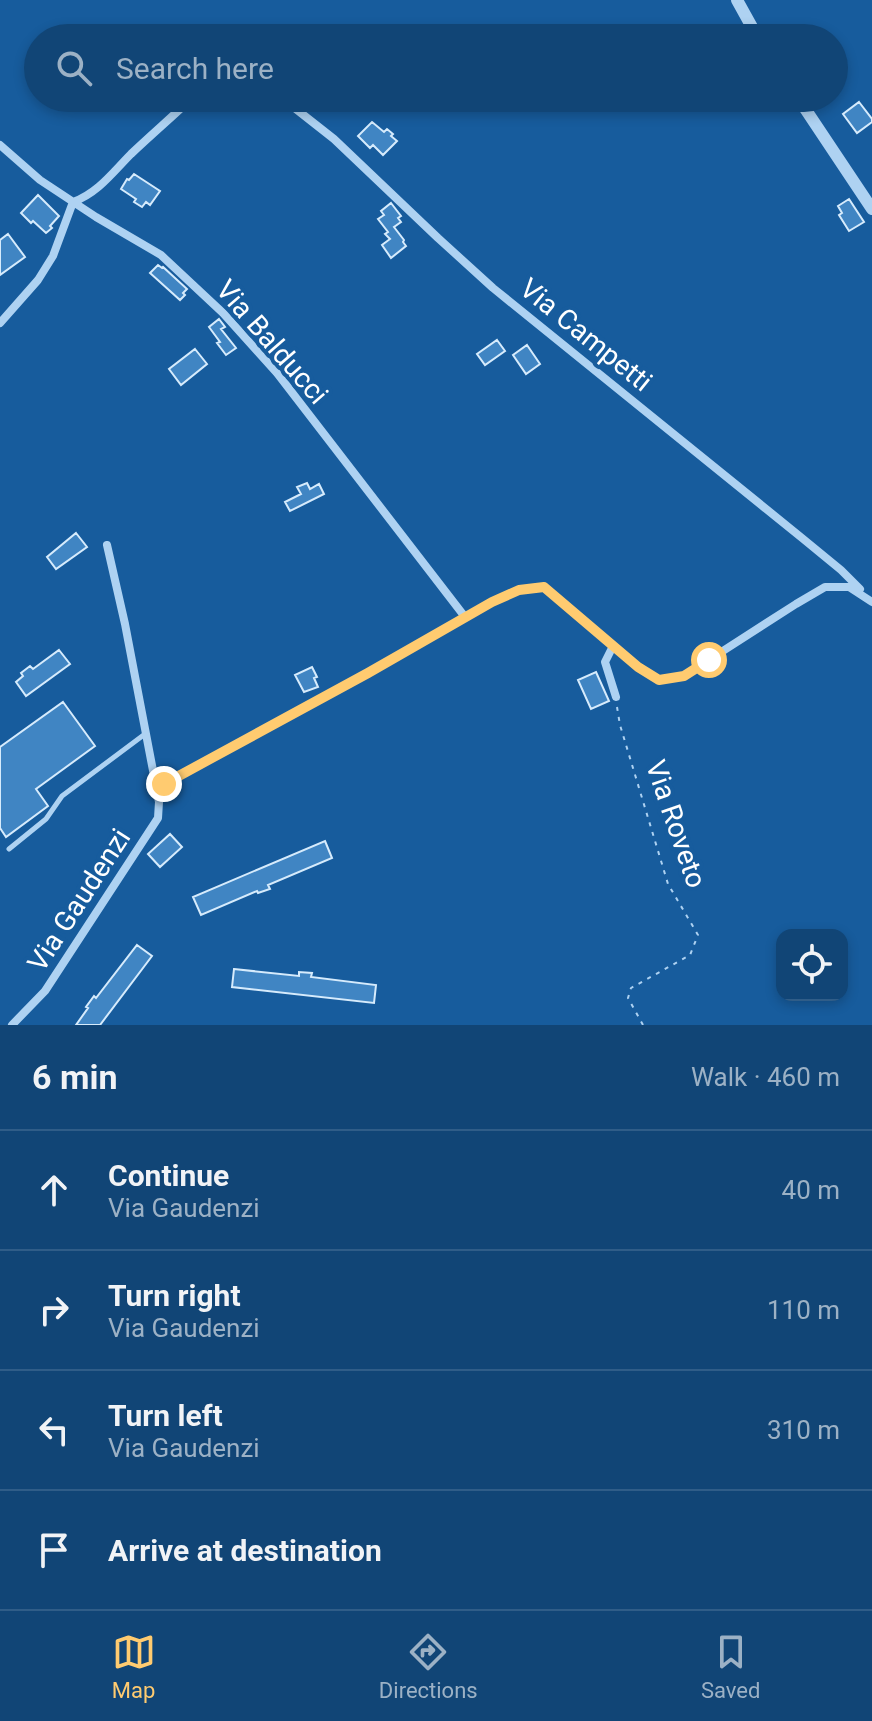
<!DOCTYPE html>
<html lang="en">
<head>
<meta charset="utf-8">
<style>
  :root { --surface:#114576; --page:#1a4c7b; --text:#f1f3f6; --muted:#9cb1c5; --line:#305d88; --accent:#ffcb70 }
  body { margin:0; font-family:Roboto,sans-serif; background:var(--page); color:var(--text) }
  .controls { position:absolute; right:24px; bottom:24px; display:grid; overflow:hidden; border-radius:16px; box-shadow:0 4px 12px #0003 }
  .controls button { width:72px; height:72px; display:grid; place-items:center; padding:0; border:0; border-bottom:2px solid var(--line); background:var(--surface); color:var(--text); font:40px sans-serif }
  .stop { position:absolute; width:24px; height:24px; margin:-18px; border:6px solid #ffcb70; border-radius:50%; background:#fff }
  .stop.end { background:#ffcb70; border-color:#fff; box-shadow:0 2px 8px #0008 }
  .list { margin:0; padding:0; list-style:none }
  h2 { display:flex; justify-content:space-between; align-items:center; height:104px; margin:0; padding:0 32px; font-size:34px }
  h2 small { font-size:26px; font-weight:400; color:var(--muted) }
  .list li { display:grid; grid-template-columns:52px 1fr auto; gap:24px; align-items:center; box-sizing:border-box; height:120px; padding:0 32px; border-top:2px solid var(--line) }
  .list b { display:block; font-size:30px; white-space:nowrap }
  .list p { margin:0; font-size:26px; white-space:nowrap; color:var(--muted) }
  .list em { font-size:26px; font-style:normal; color:var(--muted) }
  .icon { flex:none; width:44px; height:44px; fill:none; stroke:currentColor; stroke-width:2; stroke-linecap:round; stroke-linejoin:round }
  .map { position:relative; flex:none; width:872px; height:1025px; overflow:hidden }
  .search { position:absolute; background:var(--surface); box-shadow:0 4px 12px #0003; left:24px; right:24px; top:24px; height:88px; display:flex; align-items:center; gap:20px; box-sizing:border-box; padding:0 28px; border-radius:44px; color:var(--muted); font-size:30px }
  .sheet { height:584px; background:var(--surface) }
  nav { display:flex; justify-content:space-around; align-items:center; box-sizing:border-box; height:112px; border-top:2px solid var(--line); background:var(--surface); font-size:22px; color:var(--muted) }
  nav a { display:grid; justify-items:center; gap:4px }
  nav .on { color:var(--accent) }
  .map>svg:first-child { display:block }
  .building { fill:#4085c3; stroke:#d6ebfc; stroke-width:2 }
  .lines { fill:none; stroke-linecap:round; stroke-linejoin:round }
  .path { stroke:#aed2f2; stroke-width:2; stroke-dasharray:4 6; stroke-linecap:butt }
  .service { stroke:#aed2f2; stroke-width:5 }
  .minor { stroke:#aed2f2; stroke-width:8 }
  .tertiary { stroke:#aed2f2; stroke-width:12 }
  .route { stroke:#ffcb70; stroke-width:10 }
  .labels { text-anchor:middle; dominant-baseline:central; stroke-width:8; stroke-linejoin:round; paint-order:stroke }
  .street-label { font-size:28px; fill:#fff; stroke:#175c9d }
</style>
</head>
<body>
<div class="map">
<svg width="872" height="1025" viewBox="0 0 872 1025">
  <rect width="100%" height="100%" fill="#175c9d"/>
  <!-- building -->
  <path class="building" d="M859,102L872,119V122L857,133L843,114Z
    M372,122L384,132L387,129L393,134L391,136L397,141L383,155L373,145L370,148L358,136Z
    M134,174L160,191L150,205L146,202L142,207L134,202L136,199L121,189L127,179L129,180Z
    M38,195L59,216L50,226L52,228L46,233L33,221L31,223L21,213Z
    M849,199L864,222L849,231L839,215L842,213L838,206Z
    M391,203L401,216L398,218L401,222L394,227L404,240L403,242L406,246L391,258L382,245L390,239L385,234L388,232L378,219L384,215L381,211Z
    M8,234L25,257L0,275V240Z
    M158,265L162,268L163,267L187,289L183,293L185,295L180,300L150,273Z
    M219,319L225,327L221,329L236,348L226,355L217,343L220,342L209,327Z
    M497,340L505,351L485,365L477,354Z
    M527,345L540,364L526,374L513,355Z
    M195,349L207,364L181,385L169,369Z
    M307,483L310,489L319,484L324,494L290,511L285,502L301,494L297,487Z
    M76,533L87,547L56,569L47,557Z
    M59,650L70,664L26,696L16,682L23,676L21,673L30,666L33,669Z
    M312,667L317,677L314,678L318,687L304,692L295,675Z
    M596,672L609,701L591,709L578,680Z
    M63,702L95,746L36,789L48,806L6,837L0,828V747Z
    M170,834L182,847L160,867L148,854Z
    M325,841L332,858L268,885L270,889L258,893L257,891L201,915L193,897Z
    M137,945L152,956L100,1025H76L88,1008L86,1007L94,996L96,998Z
    M234,969L299,976V972L312,973L311,977L376,985L374,1003L232,987Z"/>
  <g class="lines">
    <!-- path -->
    <path class="path" d="M617,707L620,725L668,884L698,935L690,955L631,988L628,998L643,1025"/>
    <!-- service -->
    <path class="service" d="M9,849L46,819L62,796L145,734"/>
    <!-- minor -->
    <path class="minor" d="M277,98L287,102L334,139L438,238L493,288L802,538L841,570L860,589
      M0,145L40,180L96,217L161,255L223,313L277,373L465,617
      M0,323L38,280L53,256L73,202C98,193 113,172 131,154C151,135 172,117 192,98
      M613,646L605,662L616,697
      M156,788L368,673L492,602L519,590L544,587L638,667L659,680L684,676L796,604L825,587H849L872,602
      M12,1025L45,991L158,818L159,802L125,624L107,545"/>
    <!-- tertiary -->
    <path class="tertiary" d="M737,0L758,38
      M798,98L872,209"/>
  </g>
  <g class="lines">
    <!-- route -->
    <path class="route" d="M164,784L368,673L492,602L519,590L544,587L638,667L659,680L684,676L709,660"/>
  </g>
  <g class="labels">
    <!-- street labels -->
    <g class="street-label">
      <text transform="translate(586 335) rotate(39)">Via Campetti</text>
      <text transform="translate(272 342) rotate(49)">Via Balducci</text>
      <text transform="translate(676 824) rotate(71)">Via Roveto</text>
      <text transform="translate(79 900) rotate(-57)">Via Gaudenzi</text>
    </g>
  </g>
</svg>
<div class="controls">
<button><svg class="icon" aria-label="locate" viewBox="0 0 24 24"><circle cx="12" cy="12" r="6"/><path d="M12 2v4M12 18v4M2 12h4M18 12h4"/></svg></button>
</div>
<div class="stop" style="left:709px;top:660px"></div>
<div class="stop end" style="left:164px;top:784px"></div>
<div class="search"><svg class="icon" aria-label="search" viewBox="0 0 24 24"><circle cx="10" cy="10" r="6"/><path d="M15 15l6 6"/></svg>Search here</div>
</div>
<section class="sheet">
<h2>6 min<small>Walk · 460 m</small></h2>
<ul class="list">
<li><svg class="icon" aria-label="ahead" viewBox="0 0 24 24"><path d="M12 20V5M6 11l6-6 6 6"/></svg><div><b>Continue</b><p>Via Gaudenzi</p></div><em>40 m</em></li>
<li><svg class="icon" aria-label="right" viewBox="0 0 24 24"><path d="M7 20v-9h11M14 6l5 5-5 5"/></svg><div><b>Turn right</b><p>Via Gaudenzi</p></div><em>110 m</em></li>
<li><svg class="icon" aria-label="left" viewBox="0 0 24 24"><path d="M17 20v-9H6M10 6l-5 5 5 5"/></svg><div><b>Turn left</b><p>Via Gaudenzi</p></div><em>310 m</em></li>
<li><svg class="icon" aria-label="arrive" viewBox="0 0 24 24"><path d="M6 21V4h12l-3 4 3 4H6"/></svg><div><b>Arrive at destination</b></div></li>
</ul>
</section>
<nav>
<a class="on"><svg class="icon" aria-label="map" viewBox="0 0 24 24"><path d="M3 6l6-2 6 2 6-2v14l-6 2-6-2-6 2zM9 4v14M15 6v14"/></svg>Map</a>
<a><svg class="icon" aria-label="directions" viewBox="0 0 24 24"><path d="M12 3l9 9-9 9-9-9zM9 14v-3h6M13 9l2 2-2 2"/></svg>Directions</a>
<a><svg class="icon" aria-label="saved" viewBox="0 0 24 24"><path d="M7 4h10v16l-5-4-5 4z"/></svg>Saved</a>
</nav>
</body>
</html>
